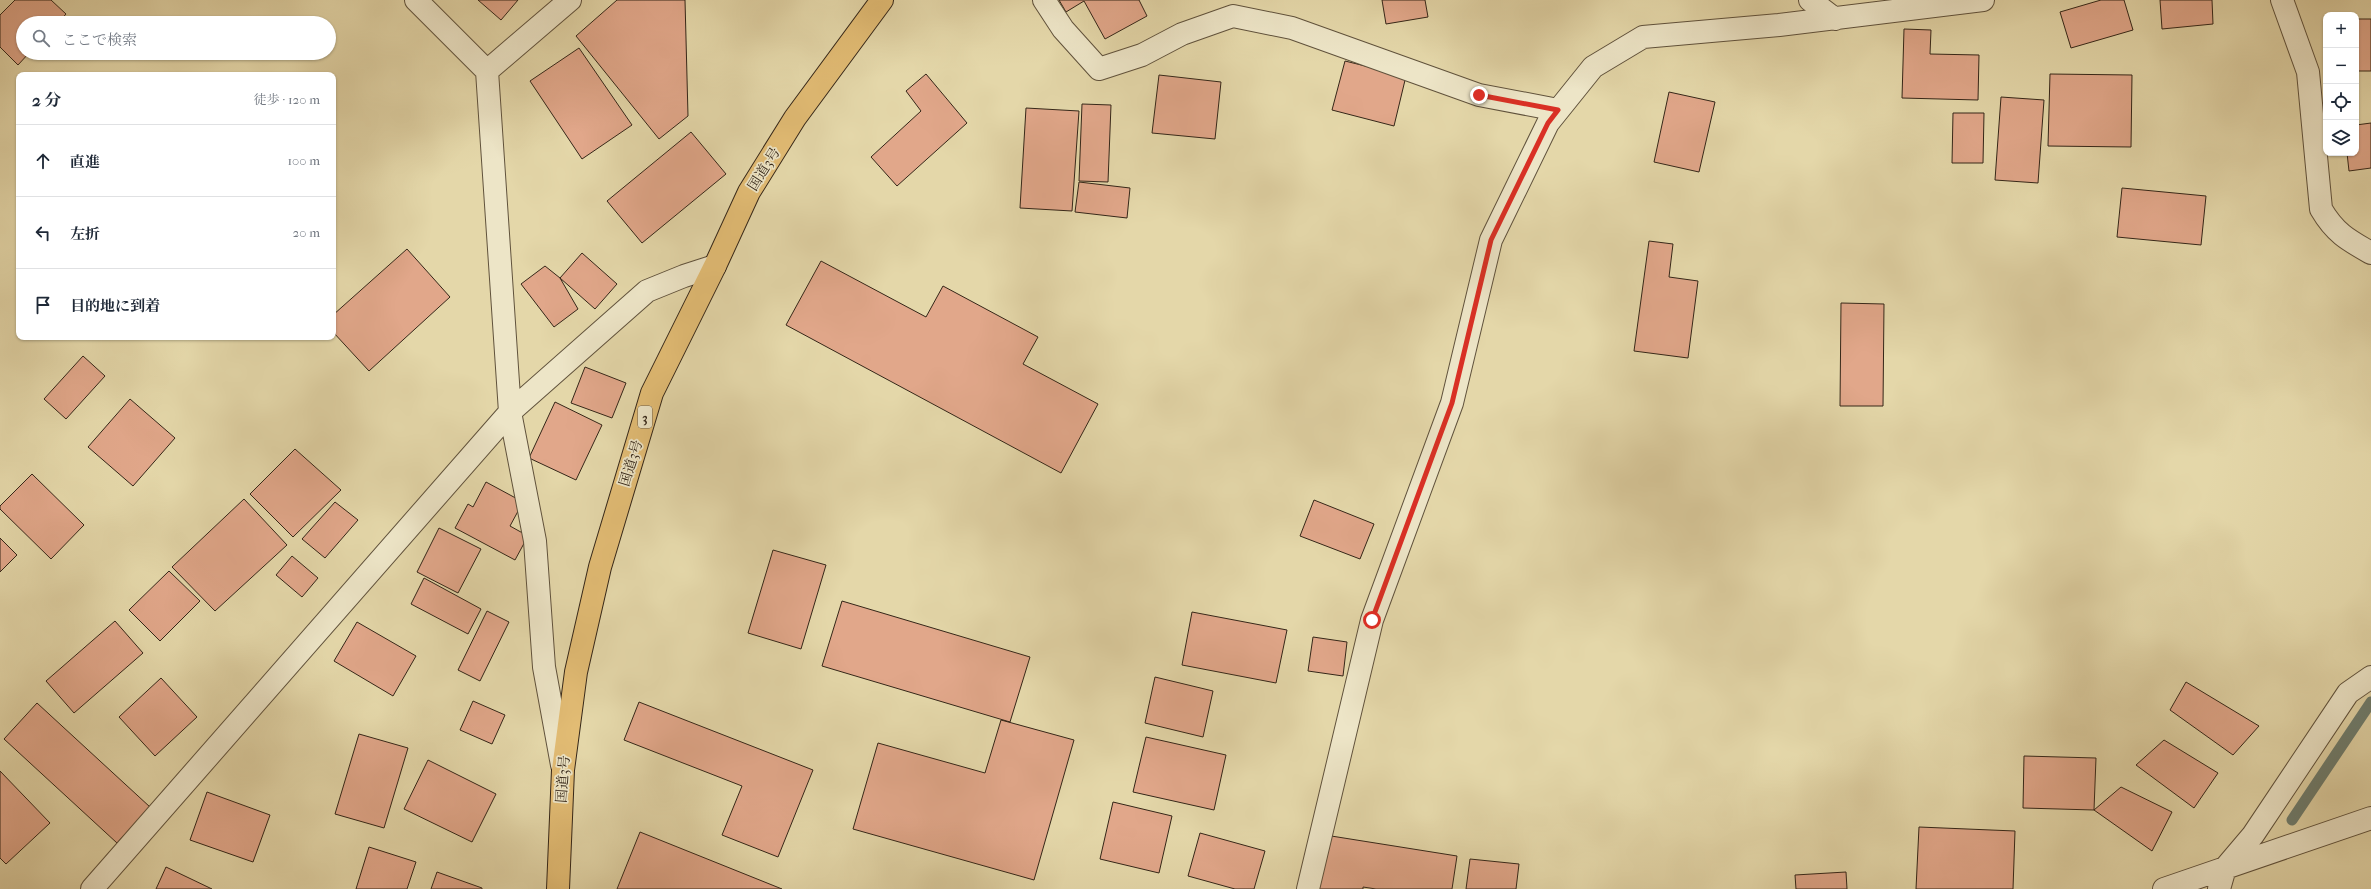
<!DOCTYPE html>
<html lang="ja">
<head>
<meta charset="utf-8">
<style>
  :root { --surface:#fff; --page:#f6f6f7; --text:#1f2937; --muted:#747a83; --line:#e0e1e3 }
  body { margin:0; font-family:"IM FELL French Canon","Noto Serif JP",serif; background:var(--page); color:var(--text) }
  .controls { position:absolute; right:12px; top:12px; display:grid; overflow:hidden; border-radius:8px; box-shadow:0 1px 3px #0004 }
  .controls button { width:36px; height:36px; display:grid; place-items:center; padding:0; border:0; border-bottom:1px solid var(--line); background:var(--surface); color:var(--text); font:20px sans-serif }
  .stop { position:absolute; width:12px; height:12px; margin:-9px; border:3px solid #d93025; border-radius:50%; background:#fff }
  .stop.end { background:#d93025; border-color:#fff; box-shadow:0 1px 4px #0008 }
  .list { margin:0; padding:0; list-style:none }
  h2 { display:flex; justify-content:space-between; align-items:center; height:52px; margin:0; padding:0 16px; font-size:17px }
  h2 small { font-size:13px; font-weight:400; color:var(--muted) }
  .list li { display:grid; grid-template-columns:26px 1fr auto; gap:12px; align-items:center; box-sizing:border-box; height:72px; padding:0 16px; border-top:1px solid var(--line) }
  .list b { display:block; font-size:15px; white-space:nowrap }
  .list em { font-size:13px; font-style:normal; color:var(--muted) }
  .icon { flex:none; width:22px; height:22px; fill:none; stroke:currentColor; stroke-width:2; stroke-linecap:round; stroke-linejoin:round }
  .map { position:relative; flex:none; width:2371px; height:889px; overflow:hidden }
  .search { position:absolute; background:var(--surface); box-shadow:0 1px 3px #0004; left:16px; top:16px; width:320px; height:44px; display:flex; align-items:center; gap:10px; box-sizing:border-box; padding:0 14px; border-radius:22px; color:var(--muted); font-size:15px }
  .panel { position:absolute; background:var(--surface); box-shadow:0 1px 3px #0004; left:16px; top:72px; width:320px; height:268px; border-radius:8px }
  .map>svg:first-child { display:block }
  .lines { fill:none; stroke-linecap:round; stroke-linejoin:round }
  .stream { stroke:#6e7e70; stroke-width:11 }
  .building { fill:#e1a78a; stroke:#342618 }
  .minor-casing { stroke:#60523c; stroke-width:24 }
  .highway-casing { stroke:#342618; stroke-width:24 }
  .minor { stroke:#ede5c7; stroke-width:22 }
  .highway { stroke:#e2bc74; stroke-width:22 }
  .route { stroke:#d93025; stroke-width:5 }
  .labels { text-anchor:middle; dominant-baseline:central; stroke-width:3.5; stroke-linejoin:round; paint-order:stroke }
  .shield { fill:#ede5c7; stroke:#6c5f4c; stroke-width:1 }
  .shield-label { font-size:13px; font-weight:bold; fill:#342618 }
  .street-label { font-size:14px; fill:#342618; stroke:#ede5c7 }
</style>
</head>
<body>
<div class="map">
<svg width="2371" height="889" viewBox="0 0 2371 889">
  <rect width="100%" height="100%" fill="#e4d7a9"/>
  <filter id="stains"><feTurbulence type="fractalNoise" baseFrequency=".005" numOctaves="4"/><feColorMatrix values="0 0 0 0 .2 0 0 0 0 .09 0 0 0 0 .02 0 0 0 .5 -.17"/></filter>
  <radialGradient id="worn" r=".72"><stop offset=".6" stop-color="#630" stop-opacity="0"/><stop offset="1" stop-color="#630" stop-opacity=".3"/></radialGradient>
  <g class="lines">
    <!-- stream -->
    <path class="stream" d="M2292,820L2371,702"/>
  </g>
  <!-- building -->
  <path class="building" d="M15,0H51L66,14L58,23H23V53H29L18,65L0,47V15Z
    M478,0H518L501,20Z
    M617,0H685L688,116L659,139L576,36Z
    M1059,0H1139L1147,16L1105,39L1084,1L1066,12Z
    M1382,0H1425L1428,17L1386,24Z
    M2101,0H2124L2133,30L2071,48L2060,12Z
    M2160,0H2212L2213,24L2162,29Z
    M2356,19H2371V71H2356Z
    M1904,29L1931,30L1930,54L1979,55L1978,100L1902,98Z
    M579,48L632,125L582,159L530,81Z
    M1345,61L1406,76L1394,126L1332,110Z
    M926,74L967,123L897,186L871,157L921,111L906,91Z
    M2050,74L2132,75L2131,147L2048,146Z
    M1159,75L1221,82L1215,139L1152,133Z
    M1669,92L1715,102L1699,172L1654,162Z
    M2001,97L2044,100L2038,183L1995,180Z
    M1082,104L1111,105L1108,182L1079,181Z
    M1026,108L1079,111L1072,211L1020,208Z
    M1953,113H1984L1983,163H1952Z
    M2371,123V168L2349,171L2347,153H2356V125Z
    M691,132L726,174L642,243L607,201Z
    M1079,182L1130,188L1127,218L1075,212Z
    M2122,188L2206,196L2201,245L2117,237Z
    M1649,241L1673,244L1669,277L1698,281L1688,358L1634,351Z
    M407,249L450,297L369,371L333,332V315Z
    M582,253L617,284L595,309L560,278Z
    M821,261L926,317L943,286L1038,337L1023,364L1098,404L1061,473L786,325Z
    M545,266L560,278L578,309L554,327L521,284Z
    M1841,303L1884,304L1883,406H1840Z
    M83,356L105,376L66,419L44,399Z
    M585,367L626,383L612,418L571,403Z
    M130,399L175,438L133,486L88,447Z
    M555,402L602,425L576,480L529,458Z
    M295,449L341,490L293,537L250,494Z
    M32,474L84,525L51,559L0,509V506Z
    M486,482L523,502L510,526L528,536L515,560L455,528L468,504L473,507Z
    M244,499L287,545L215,611L172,567Z
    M1314,500L1374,524L1360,559L1300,536Z
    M335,502L358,520L325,558L302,539Z
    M439,528L481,549L458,593L417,572Z
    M0,538L17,555L0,572Z
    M773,550L826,565L801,649L748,633Z
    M292,556L318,578L302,597L276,575Z
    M169,571L200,601L160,641L129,610Z
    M424,578L481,609L468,634L411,604Z
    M842,601L1030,657L1010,722L822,666Z
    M487,611L509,622L480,681L458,670Z
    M1192,612L1287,630L1276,683L1182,665Z
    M115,621L143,653L74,713L46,681Z
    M357,622L416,656L393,696L334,661Z
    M1313,637L1347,642L1343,676L1308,671Z
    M1155,677L1213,691L1203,737L1145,723Z
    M161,678L197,717L155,756L119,717Z
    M2186,682L2259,726L2233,755L2170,710Z
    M473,701L505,715L492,744L460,730Z
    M639,702L813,770L778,857L722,835L742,786L624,740Z
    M37,703L150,807L117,843L4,739Z
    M1001,720L1074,740L1034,880L853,829L878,743L985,773Z
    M359,734L408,748L384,828L335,814Z
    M1146,737L1226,755L1214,810L1133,792Z
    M2164,740L2218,773L2194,808L2136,765Z
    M2024,756L2096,758L2094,810L2023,808Z
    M428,760L496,794L472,842L404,809Z
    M0,771L50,823L6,864L0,858Z
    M2121,787L2172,812L2152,851L2094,810Z
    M207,792L270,815L253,862L190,840Z
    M1113,802L1172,816L1159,873L1100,859Z
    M1919,827L2015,831L2013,889H1916Z
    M640,832L782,889H617Z
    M1200,833L1265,851L1254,889H1235L1188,876Z
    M1325,835L1457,856L1452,889H1376L1363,887V889H1316Z
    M369,847L416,862L407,889H356Z
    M1470,859L1519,864L1516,889H1466Z
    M166,867L212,889H156Z
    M437,872L482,888V889H431Z
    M1846,872L1847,889H1796L1795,875Z"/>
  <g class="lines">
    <defs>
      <path id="minor" d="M416,0L487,71L510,412L535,541L544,667L562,765
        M1044,0L1063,29L1099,69L1142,55L1182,34L1233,16L1292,28L1479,95L1558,110
        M1810,0L1835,19
        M2282,0L2308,72L2321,209C2335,233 2348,240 2371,253
        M487,71L570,0
        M92,889L510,412L647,291L684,276L715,266
        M1308,889L1372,620L1452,403L1491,240L1548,123L1593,67L1643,37L1779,25L1983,0
        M2164,889L2371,818
        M2219,889L2225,868L2253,835L2348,693L2371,677"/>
      <path id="highway" d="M558,889L563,770L576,672L600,567L652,393L715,266L749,192L795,118L882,0"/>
    </defs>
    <!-- minor casing -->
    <use href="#minor" class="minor-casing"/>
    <!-- highway casing -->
    <use href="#highway" class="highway-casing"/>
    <!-- minor -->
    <use href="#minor" class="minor"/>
    <!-- highway -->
    <use href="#highway" class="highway"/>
  </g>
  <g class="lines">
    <!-- route -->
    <path class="route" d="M1372,620L1452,403L1491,240L1548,123L1558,110L1479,95"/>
  </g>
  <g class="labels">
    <!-- shield labels -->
    <rect class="shield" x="638" y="406" width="14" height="22" rx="3"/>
    <g class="shield-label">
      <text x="645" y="417">3</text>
    </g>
    <!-- street labels -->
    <g class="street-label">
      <text transform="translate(764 169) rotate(-58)">国道3号</text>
      <text transform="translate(631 463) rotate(-73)">国道3号</text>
      <text transform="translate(563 779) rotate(-86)">国道3号</text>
    </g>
  </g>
  <rect width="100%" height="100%" filter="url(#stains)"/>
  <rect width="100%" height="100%" fill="url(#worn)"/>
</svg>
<div class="controls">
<button>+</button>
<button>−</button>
<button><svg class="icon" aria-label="locate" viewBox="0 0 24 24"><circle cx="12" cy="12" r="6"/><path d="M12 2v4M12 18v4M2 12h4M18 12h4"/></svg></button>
<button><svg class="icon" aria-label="layers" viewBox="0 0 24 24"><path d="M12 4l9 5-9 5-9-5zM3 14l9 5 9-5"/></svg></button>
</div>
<div class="stop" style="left:1372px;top:620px"></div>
<div class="stop end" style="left:1479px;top:95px"></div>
<div class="search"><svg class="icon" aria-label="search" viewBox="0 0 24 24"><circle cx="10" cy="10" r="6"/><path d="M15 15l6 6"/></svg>ここで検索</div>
<section class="panel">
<h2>2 分<small>徒歩 · 120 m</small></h2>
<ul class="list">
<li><svg class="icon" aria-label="ahead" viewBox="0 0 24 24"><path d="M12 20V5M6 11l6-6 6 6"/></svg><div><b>直進</b></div><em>100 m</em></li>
<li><svg class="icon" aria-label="left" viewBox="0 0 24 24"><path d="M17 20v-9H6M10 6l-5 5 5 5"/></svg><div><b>左折</b></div><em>20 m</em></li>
<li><svg class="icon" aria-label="arrive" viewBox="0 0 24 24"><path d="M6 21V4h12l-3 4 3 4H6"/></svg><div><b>目的地に到着</b></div></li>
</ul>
</section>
</div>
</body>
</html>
